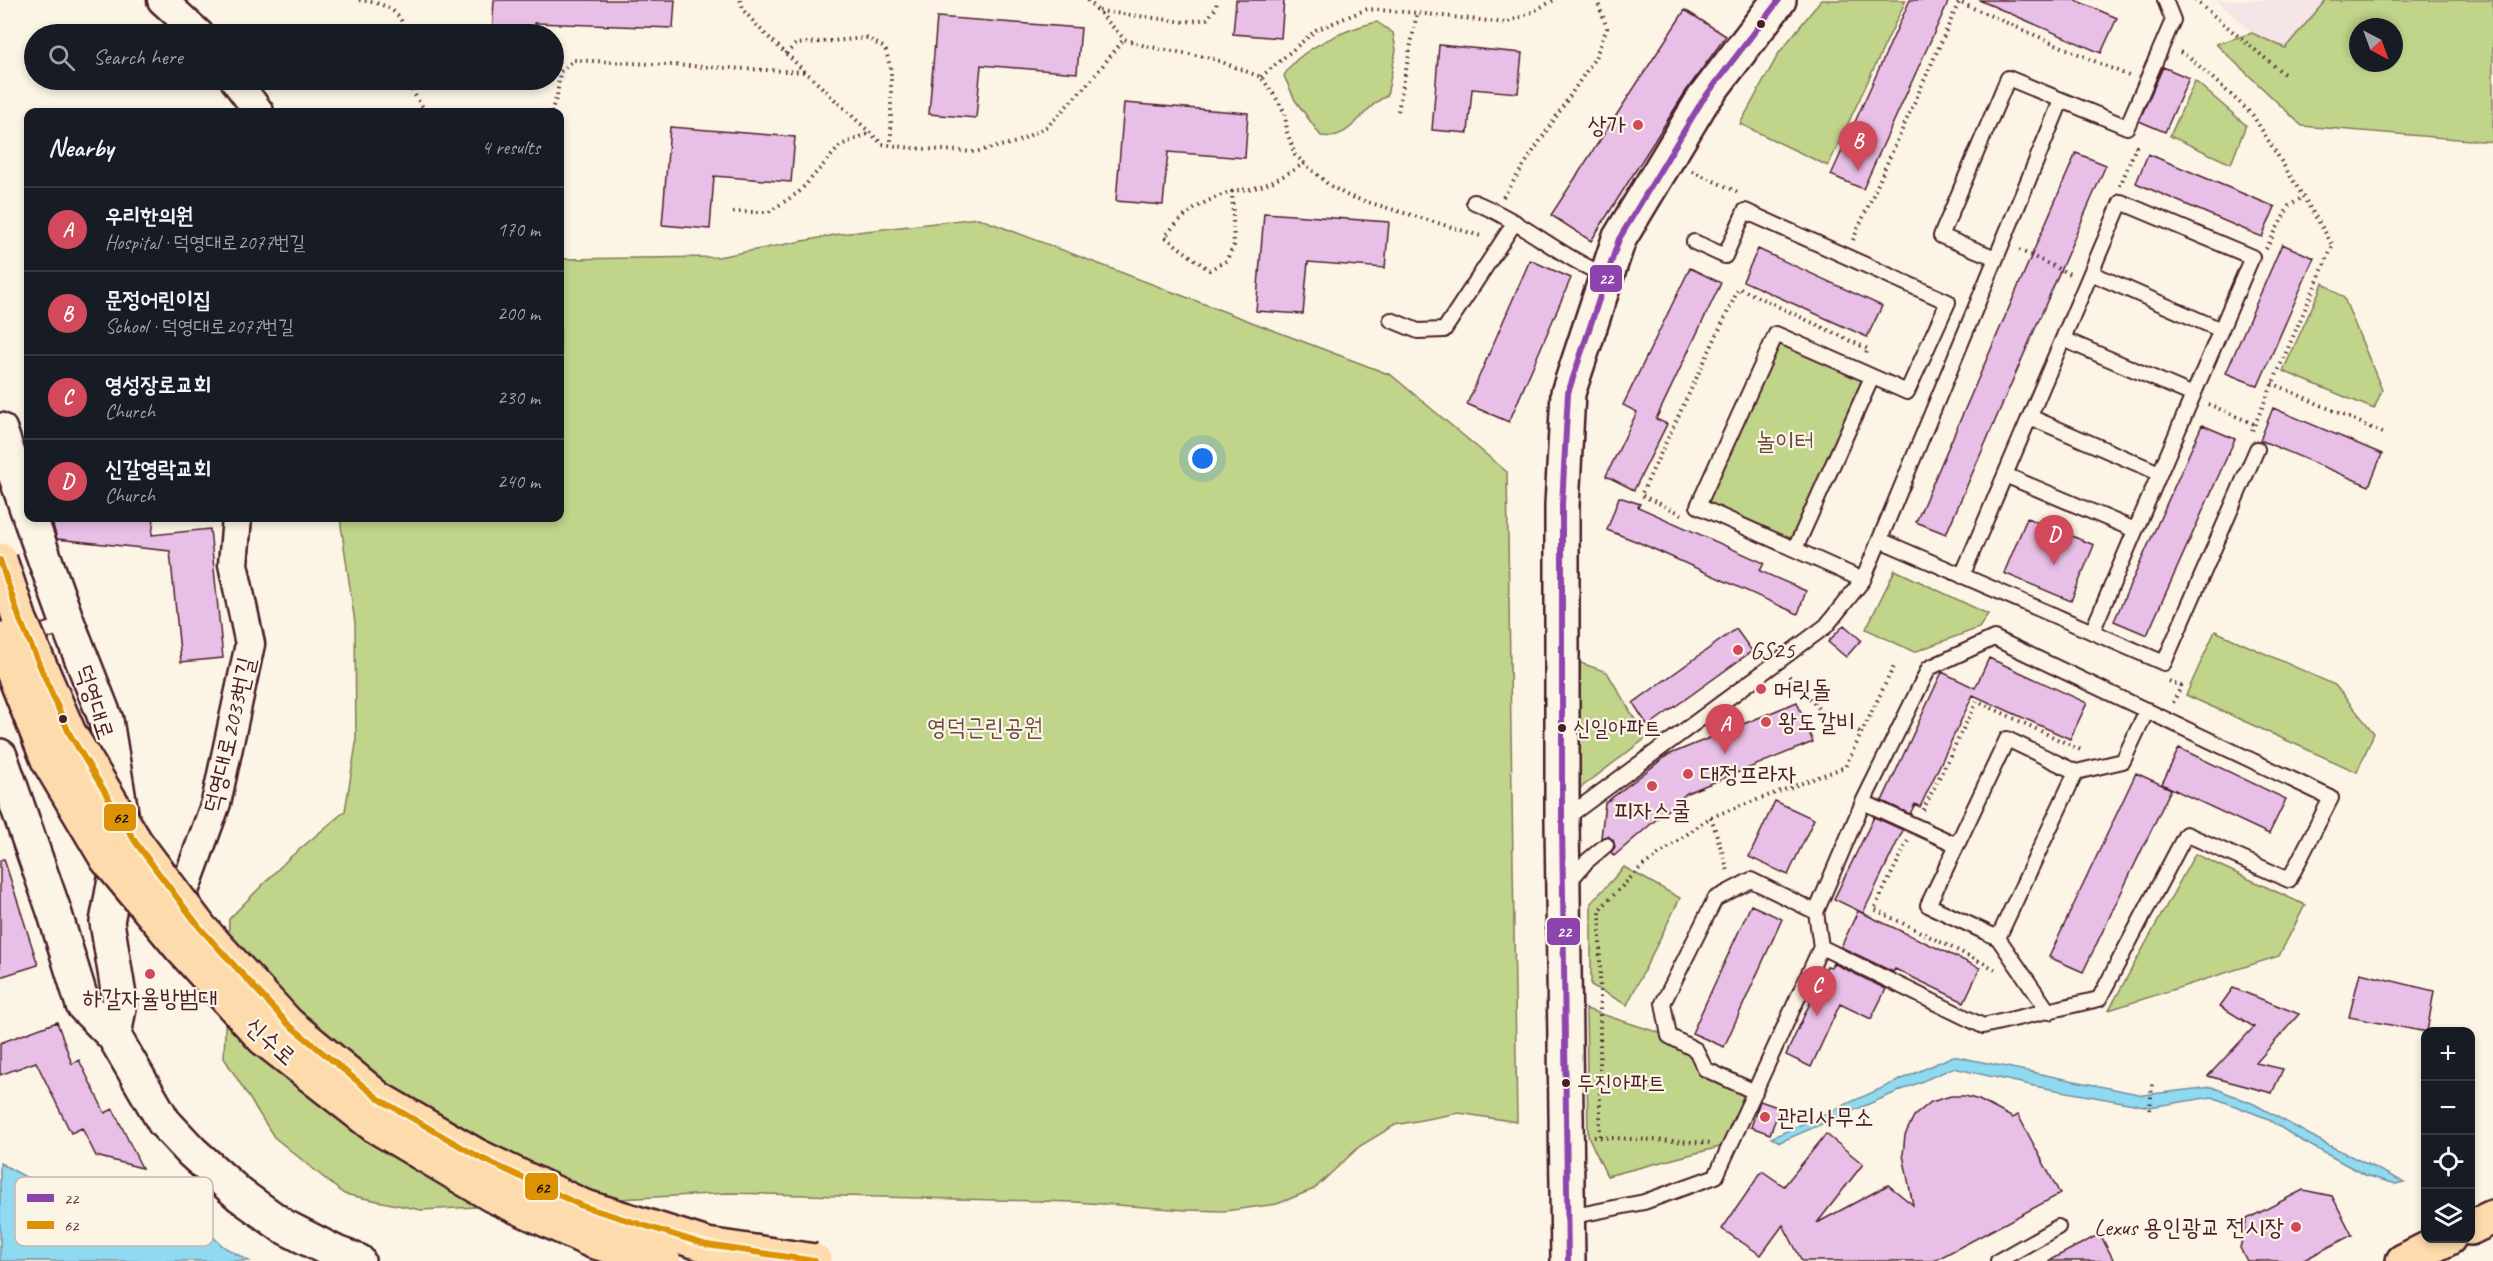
<!DOCTYPE html>
<html lang="en">
<head>
<meta charset="utf-8">
<style>
  :root { --surface:#171b24; --page:#20242c; --text:#f1f3f6; --muted:#9ea1a6; --line:#363941; --accent:#d1495b }
  body { margin:0; font-family:Caveat,"Poor Story",sans-serif; background:var(--page); color:var(--text) }
  .controls { position:absolute; right:18px; bottom:18px; display:grid; overflow:hidden; border-radius:12px; box-shadow:0 3px 9px #0003 }
  .controls button { width:54px; height:54px; display:grid; place-items:center; padding:0; border:0; border-bottom:2px solid var(--line); background:var(--surface); color:var(--text); font:30px sans-serif }
  .compass { position:absolute; left:2349px; top:18px; width:54px; height:54px; border-radius:50%; background:var(--surface); box-shadow:0 3px 9px #0003; rotate:139deg }
  .you { position:absolute; left:1203px; top:459px; width:21px; height:21px; margin:-15px; border:4px solid #fff; border-radius:50%; background:#1a73e8; box-shadow:0 0 0 9px #1a73e833 }
  .badge { display:grid; place-items:center; width:39px; height:39px; border-radius:50%; background:var(--accent); color:#fff; font-size:20px; font-weight:700 }
  .pin { position:absolute; translate:-50% -50px; filter:drop-shadow(0 2px 3px #0008) }
  .pin::after { content:''; position:absolute; top:32px; width:21px; height:18px; background:inherit; clip-path:polygon(0 0,100% 0,50% 100%) }
  .list { margin:0; padding:0; list-style:none }
  h2 { display:flex; justify-content:space-between; align-items:center; height:78px; margin:0; padding:0 24px; font-size:26px }
  h2 small { font-size:20px; font-weight:400; color:var(--muted) }
  .list li { display:grid; grid-template-columns:39px 1fr auto; gap:18px; align-items:center; box-sizing:border-box; height:84px; padding:0 24px; border-top:2px solid var(--line) }
  .list b { display:block; font-size:22px; white-space:nowrap }
  .list p { margin:0; font-size:20px; white-space:nowrap; color:var(--muted) }
  .list em { font-size:20px; font-style:normal; color:var(--muted) }
  .icon { flex:none; width:33px; height:33px; fill:none; stroke:currentColor; stroke-width:2; stroke-linecap:round; stroke-linejoin:round }
  .map { position:relative; flex:none; width:2493px; height:1261px; overflow:hidden }
  .search { position:absolute; background:var(--surface); box-shadow:0 3px 9px #0003; left:24px; top:24px; width:540px; height:66px; display:flex; align-items:center; gap:15px; box-sizing:border-box; padding:0 21px; border-radius:33px; color:var(--muted); font-size:22px }
  .panel { position:absolute; background:var(--surface); box-shadow:0 3px 9px #0003; left:24px; top:108px; width:540px; height:414px; border-radius:12px }
  .map>svg:first-child { display:block }
  .built { fill:#f6e5e6 }
  .green { fill:#c0d48a; stroke:#857a5a; stroke-width:1.5; fill-rule:evenodd }
  .water { fill:#8fdaf0; stroke:#738fa1; stroke-width:1.5 }
  .building { fill:#e8bfe7; stroke:#4a1f2b; stroke-width:1.5 }
  .lines { fill:none; stroke-linecap:round; stroke-linejoin:round }
  .service-casing { stroke:#4a1f2b; stroke-width:18 }
  .minor-casing { stroke:#4a1f2b; stroke-width:33 }
  .tertiary-casing { stroke:#4a1f2b; stroke-width:38 }
  .primary-casing { stroke:#4a1f2b; stroke-width:38 }
  .path { stroke:#4a1f2b; stroke-width:4; stroke-dasharray:1.5 4.5; stroke-linecap:butt }
  .service { stroke:#fcf5e5; stroke-width:14 }
  .minor { stroke:#fcf5e5; stroke-width:28 }
  .tertiary { stroke:#fcf5e5; stroke-width:33 }
  .primary { stroke:#fedbac; stroke-width:33 }
  .primary-bridge-casing { stroke:#4a1f2b; stroke-width:38; stroke-linecap:butt }
  .primary-bridge { stroke:#fedbac; stroke-width:33 }
  .bus-1-casing { stroke:#fcf5e5; stroke-width:10 }
  .bus-2-casing { stroke:#fcf5e5; stroke-width:10 }
  .bus-1 { stroke:#8e44ad; stroke-width:6 }
  .bus-2 { stroke:#dd9206; stroke-width:6 }
  .bus-dot { fill:#4a1f2b; stroke:#fcf5e5; stroke-width:2 }
  .poi-dot { fill:#d1495b; stroke:#fcf5e5; stroke-width:2 }
  .labels { text-anchor:middle; dominant-baseline:central; stroke-width:4.5; stroke-linejoin:round; paint-order:stroke }
  .bus-label { font-size:22px; fill:#4a1f2b; stroke:#fcf5e5; text-anchor:start }
  .poi-label { font-size:24px; fill:#4a1f2b; stroke:#fcf5e5; text-anchor:start }
  .park-label { font-size:24px; fill:#684c43; stroke:#fcf5e5 }
  .street-label { font-size:24px; fill:#4a1f2b; stroke:#fcf5e5 }
  .key { fill:#fcf5e5; stroke:#c7b5ad; stroke-width:1.5 }
  .key-label { font-size:16px; fill:#4a1f2b }
  .line-badge { stroke:#fcf5e5; stroke-width:2 }
  .badge-label { font-size:16px; text-anchor:middle; font-weight:bold; fill:#fff }
  .pale-badge-label { font-size:16px; text-anchor:middle; font-weight:bold; fill:#111 }
</style>
</head>
<body>
<div class="map">
<svg width="2493" height="1261" viewBox="0 0 2493 1261">
  <rect width="100%" height="100%" fill="#fcf5e5"/>
  <filter id="ink" filterUnits="userSpaceOnUse"><feTurbulence type="fractalNoise" baseFrequency=".0167" numOctaves="2"/><feDisplacementMap in="SourceGraphic" scale="12" xChannelSelector="R" yChannelSelector="G"/><feConvolveMatrix kernelMatrix="1 2 1 2 8 2 1 2 1" color-interpolation-filters="sRGB"/></filter>
  <g filter="url(#ink)">
    <!-- built -->
    <path class="built" d="M2216,0H2326L2285,48L2252,33Z"/>
    <!-- green -->
    <path class="green" d="M1821,0H1906L1828,166L1740,124L1779,53Z
      M2326,0H2493V142L2302,126L2216,44L2252,33L2285,48ZM2358,27H2394V63H2358Z
      M1377,22L1393,33L1396,50L1387,96C1362,106 1353,141 1321,136L1295,100L1284,76C1297,49 1349,28 1377,22Z
      M2195,81L2246,125L2231,164L2170,136Z
      M978,218L1391,375L1507,472L1517,1122L1459,1113L1395,1125L1360,1146L1314,1189L1277,1204L1225,1211L1186,1210L1075,1202L728,1193L421,1210L344,1194L274,1137L224,1058L229,919L288,859L345,811L356,744L355,623L340,518H560V259L718,257L840,234Z
      M2323,283L2344,298L2382,390L2374,409L2283,371Z
      M1776,334L1872,377L1795,549L1698,506Z
      M1895,570L1988,614L1979,628L1914,652L1866,629Z
      M2215,631L2335,685L2374,733L2357,772L2186,695Z
      M1575,661L1607,672L1646,738L1574,793Z
      M2195,854L2305,905L2279,956L2109,1010Z
      M1624,867L1680,898L1627,1005L1591,985V903Z
      M1586,1009L1669,1036L1696,1050L1705,1069L1755,1092L1731,1144L1607,1176L1588,1136Z"/>
    <!-- water -->
    <path class="water" d="M1953,1056L2143,1095L2212,1087L2254,1104L2328,1145L2404,1182L2396,1184L2365,1175L2297,1138L2266,1118L2212,1097L2150,1107L2039,1087L1953,1068L1780,1142L1771,1138Z
      M0,1163L44,1187L110,1203L176,1202L224,1247L249,1261H0Z"/>
    <!-- building -->
    <path class="building" d="M494,0H675L673,28L535,23V34H492Z
      M1236,0H1284L1281,38L1233,34Z
      M1910,0H1949L1863,189L1831,175Z
      M1979,0H2075L2117,18L2101,53Z
      M1685,10L1726,36L1686,91L1591,241L1551,215Z
      M937,17L1081,28L1077,73L981,65L976,118L929,114Z
      M1439,45L1522,53L1518,93L1472,89L1468,133L1432,130Z
      M2163,67L2189,78L2165,132L2139,121Z
      M1124,103L1248,113L1245,158L1168,152L1163,205L1116,201Z
      M670,127L795,137L791,182L714,176L710,229L662,225Z
      M2076,153L2106,165L1946,534L1916,522Z
      M2148,154L2275,207L2262,237L2136,183Z
      M1264,213L1389,222L1385,268L1308,262L1303,314L1256,311Z
      M2282,244L2314,258L2258,386L2226,373Z
      M1758,249L1882,306L1867,337L1743,281Z
      M1530,260L1571,278L1509,422L1467,404Z
      M1690,268L1721,283L1656,419L1667,424L1634,490L1606,476L1637,412L1623,405Z
      M2273,408L2382,454L2369,486L2260,440Z
      M2202,425L2235,439L2147,635L2114,621Z
      M1619,497L1640,504L1638,507L1764,563L1760,571L1806,591L1798,614L1638,542L1607,530Z
      M51,518H154L152,535L210,529L223,658L181,662L170,551L57,539Z
      M2027,518L2094,545L2071,601L2004,573Z
      M1844,625L1861,640L1846,657L1828,642Z
      M1736,629L1752,651L1648,726L1633,703Z
      M1989,658L2087,703L2070,739L1973,695L1920,807L1915,804L1910,814L1882,801L1942,672L1975,688Z
      M1797,702L1813,742L1687,793L1614,856L1611,852L1615,847L1613,840L1608,836L1601,838L1605,803L1668,755Z
      M2179,748L2286,799L2269,834L2162,784Z
      M2136,773L2171,789L2083,972L2049,957Z
      M1775,801L1814,819L1788,875L1749,857Z
      M1874,817L1903,830L1863,913L1834,899Z
      M4,859L38,965L0,977V860Z
      M1751,905L1782,919L1724,1047L1692,1033Z
      M1858,911L1980,968L1964,1002L1895,969L1893,972L1841,947Z
      M1833,963L1886,989L1871,1019L1840,1004L1811,1067L1786,1055L1827,966L1831,967Z
      M2360,973L2434,991L2427,1032L2349,1017Z
      M2233,988L2299,1014L2256,1063L2283,1069L2272,1093L2208,1076L2254,1027L2220,1006Z
      M57,1022L72,1064L79,1060L105,1113L113,1109L142,1168L96,1156L82,1128L71,1133L36,1062L0,1075V1043Z
      M1951,1096H1965L1979,1100L2013,1118L2018,1115L2060,1194L1934,1261H1802L1783,1225L1761,1255L1722,1229L1762,1171L1784,1186L1826,1134L1863,1164L1817,1223L1888,1185L1913,1205L1903,1155L1905,1135L1914,1116L1931,1102Z
      M1760,1101L1780,1108L1770,1134L1751,1127Z
      M2303,1190L2332,1196L2352,1235L2302,1261H2247L2240,1248L2247,1219Z
      M2100,1234L2114,1261H2048Z"/>
    <g class="lines">
      <defs>
        <path id="service" d="M1474,202C1522,221 1560,257 1607,276
          M1694,242L1725,256L1745,211L1948,302L1907,392L1776,334L1698,506L1863,580
          M1996,258L1941,236L2008,78L2127,127L2173,20L2165,0
          M2091,273L2221,330
          M1391,320L1418,331L1444,330L1515,222
          M2063,339L2193,395
          M2030,417L2159,473
          M2005,475L2135,530
          M1880,540L2164,663L2257,449
          M1795,549L1872,377
          M1962,576L2121,202L2252,257L2092,632
          M27,637L68,624
          M1863,802L1957,845L1928,905L1998,938
          M1566,818L1826,626L1863,580L2061,101
          M1957,845L2007,739L2076,772
          M1567,884L1586,862L1606,845
          M2049,1012L1998,938L2076,772L2123,761L2147,710
          M1755,1092L1705,1069L1696,1050L1669,1036L1663,1003L1715,899L1751,880L1816,912
          M1569,1217L1644,1202L1716,1176L1821,947L1816,912L1863,802L1929,668L1994,638L2331,798L2289,880L2186,834L2099,999L1983,1026L1821,947
          M1998,1261L2058,1227"/>
        <path id="minor" d="M162,0L199,34
          M235,80L259,112
          M177,920L185,888L216,803L250,644L233,564L237,518"/>
        <path id="tertiary" d="M0,430L28,512
          M30,518L68,624L106,720L124,831L107,922L120,1002L114,1036
          M0,756L54,911L83,1005L114,1036L164,1122L192,1152L240,1195L283,1226L336,1253L358,1261
          M1568,1261L1562,821V505L1568,393L1619,239L1702,101L1779,0"/>
        <path id="primary" d="M2470,1228L2493,1217
          M2403,1261L2449,1238"/>
      </defs>
      <!-- service casing -->
      <use href="#service" class="service-casing"/>
      <!-- minor casing -->
      <use href="#minor" class="minor-casing"/>
      <!-- tertiary casing -->
      <use href="#tertiary" class="tertiary-casing"/>
      <!-- primary casing -->
      <use href="#primary" class="primary-casing"/>
      <!-- path -->
      <path class="path" d="M359,0C380,2 403,9 405,34
        M740,0L744,11L763,32L882,144L912,148L975,152L1017,142L1048,126L1092,79L1124,39
        M1088,0L1124,39L1145,46L1211,58L1261,77L1275,96L1285,113L1287,132L1295,155L1329,185L1348,196L1484,237
        M2195,0L2284,74
        M1099,11L1185,22L1207,19L1216,8L1217,0
        M2180,52L2188,56L2252,114L2333,245L2251,433
        M786,54L796,44L867,38L885,48L891,69V145
        M1261,77L1316,30L1367,9L1417,13
        M405,80L426,112
        M1398,111L1417,13L1506,23L1532,12L1554,0
        M551,112L557,96L560,72L574,60L805,72
        M1692,171L1740,193
        M2120,186L2136,147L2133,145
        M1232,191L1234,245L1226,261L1209,270L1165,237C1182,214 1203,201 1230,192C1239,189 1249,190 1258,187C1275,182 1290,172 1305,163
        M1503,197L1595,58L1607,28L1597,0
        M733,212H769L799,192L841,145L870,133
        M1853,240L1959,2L2129,76
        M2266,249L2289,206L2303,197
        M2019,250L2072,275
        M2272,383L2383,433
        M2208,404L2254,424
        M1682,514L1641,495L1739,288L1868,349L1865,356
        M1789,676L1826,716L1862,733
        M2169,681L2181,686L2172,705
        M1923,810L1977,701L2083,751
        M1711,817L1729,874
        M1908,841L1874,909L1995,969
        M2150,1110L2152,1084
        M1600,1136V909L1640,868L1711,817L1845,767L1894,666
        M1594,1137L1713,1143"/>
      <!-- service -->
      <use href="#service" class="service"/>
      <!-- minor -->
      <use href="#minor" class="minor"/>
      <!-- tertiary -->
      <use href="#tertiary" class="tertiary"/>
      <!-- primary -->
      <use href="#primary" class="primary"/>
      <defs>
        <path id="primary-bridge" d="M0,560L20,620L69,733L136,843L200,928L288,1024L379,1099L477,1156L582,1206L707,1245L815,1261
          M0,639L48,760L107,859L181,948L263,1038L374,1125L492,1195L592,1241L664,1261"/>
      </defs>
      <!-- primary-bridge casing -->
      <use href="#primary-bridge" class="primary-bridge-casing"/>
      <!-- primary-bridge -->
      <use href="#primary-bridge" class="primary-bridge"/>
      <defs>
        <path id="bus-1" d="M1568,1261L1562,821V505L1568,393L1619,239L1702,101L1779,0"/>
        <path id="bus-2" d="M0,560L20,620L69,733L136,843L200,928L288,1024L379,1099L477,1156L582,1206L707,1245L815,1261"/>
      </defs>
      <!-- bus-1 casing -->
      <use href="#bus-1" class="bus-1-casing"/>
      <!-- bus-2 casing -->
      <use href="#bus-2" class="bus-2-casing"/>
      <!-- bus-1 -->
      <use href="#bus-1" class="bus-1"/>
      <!-- bus-2 -->
      <use href="#bus-2" class="bus-2"/>
    </g>
  </g>
  <!-- markers -->
  <g class="bus-dot">
    <circle cx="1761" cy="24" r="5"/>
    <circle cx="63" cy="719" r="5"/>
    <circle cx="1562" cy="728" r="5"/>
    <circle cx="1566" cy="1083" r="5"/>
  </g>
  <g class="poi-dot">
    <circle cx="1638" cy="125" r="6"/>
    <circle cx="1738" cy="650" r="6"/>
    <circle cx="1761" cy="689" r="6"/>
    <circle cx="1766" cy="722" r="6"/>
    <circle cx="1688" cy="774" r="6"/>
    <circle cx="1652" cy="786" r="6"/>
    <circle cx="150" cy="974" r="6"/>
    <circle cx="1765" cy="1117" r="6"/>
    <circle cx="2296" cy="1227" r="6"/>
  </g>
  <g class="labels">
    <!-- bus labels -->
    <g class="bus-label">
      <text x="1573" y="728">신일아파트</text>
      <text x="1577" y="1083">두진아파트</text>
    </g>
    <!-- poi labels -->
    <g class="poi-label">
      <text x="1626" y="125" text-anchor="end">상가</text>
      <text x="1750" y="650">GS25</text>
      <text x="1773" y="689">머릿돌</text>
      <text x="1778" y="722">왕도갈비</text>
      <text x="1700" y="774">대정프라자</text>
      <text x="1652" y="810" text-anchor="middle">피자스쿨</text>
      <text x="150" y="998" text-anchor="middle">하갈자율방범대</text>
      <text x="1777" y="1117">관리사무소</text>
      <text x="2284" y="1227" text-anchor="end">Lexus 용인광교 전시장</text>
    </g>
    <!-- park labels -->
    <g class="park-label">
      <text x="1785" y="441">놀이터</text>
      <text x="985" y="727">영덕근린공원</text>
    </g>
    <!-- street labels -->
    <g class="street-label">
      <text transform="translate(95 702) rotate(72)">덕영대로</text>
      <text transform="translate(229 735) rotate(-77)">덕영대로2033번길</text>
      <text transform="translate(271 1041) rotate(42)">신수로</text>
    </g>
  </g>
  <!-- legend -->
  <rect x="15" y="1177" width="198" height="69" rx="9" class="key"/>
  <rect x="27" y="1194" width="27" height="8" fill="#8e44ad"/>
  <rect x="27" y="1221" width="27" height="8" fill="#dd9206"/>
  <g class="key-label">
    <text x="64" y="1204">22</text>
    <text x="64" y="1231">62</text>
  </g>
  <g class="line-badge">
    <rect x="1589" y="264" width="34" height="29" rx="6" fill="#8e44ad"/>
    <rect x="103" y="803" width="34" height="29" rx="6" fill="#dd9206"/>
    <rect x="1546" y="917" width="35" height="29" rx="6" fill="#8e44ad"/>
    <rect x="524" y="1172" width="35" height="29" rx="6" fill="#dd9206"/>
  </g>
  <g class="badge-label">
    <text x="1606" y="284">22</text>
    <text x="1564" y="937">22</text>
  </g>
  <g class="pale-badge-label">
    <text x="120" y="823">62</text>
    <text x="542" y="1193">62</text>
  </g>
</svg>
<div class="controls">
<button>+</button>
<button>−</button>
<button><svg class="icon" aria-label="locate" viewBox="0 0 24 24"><circle cx="12" cy="12" r="6"/><path d="M12 2v4M12 18v4M2 12h4M18 12h4"/></svg></button>
<button><svg class="icon" aria-label="layers" viewBox="0 0 24 24"><path d="M12 4l9 5-9 5-9-5zM3 14l9 5 9-5"/></svg></button>
</div>
<svg class="compass" viewBox="-18 -18 36 36"><path d="M0-13l5 13h-10z" fill="#e53935"/><path d="M0 13l5-13h-10z" fill="#9ea1a6"/></svg>
<div class="you"></div>
<div class="pin badge" style="left:1725px;top:754px">A</div>
<div class="pin badge" style="left:1858px;top:171px">B</div>
<div class="pin badge" style="left:1817px;top:1016px">C</div>
<div class="pin badge" style="left:2054px;top:565px">D</div>
<div class="search"><svg class="icon" aria-label="search" viewBox="0 0 24 24"><circle cx="10" cy="10" r="6"/><path d="M15 15l6 6"/></svg>Search here</div>
<section class="panel">
<h2>Nearby<small>4 results</small></h2>
<ul class="list">
<li><span class="badge">A</span><div><b>우리한의원</b><p>Hospital · 덕영대로2077번길</p></div><em>170 m</em></li>
<li><span class="badge">B</span><div><b>문정어린이집</b><p>School · 덕영대로2077번길</p></div><em>200 m</em></li>
<li><span class="badge">C</span><div><b>영성장로교회</b><p>Church</p></div><em>230 m</em></li>
<li><span class="badge">D</span><div><b>신갈영락교회</b><p>Church</p></div><em>240 m</em></li>
</ul>
</section>
</div>
</body>
</html>
